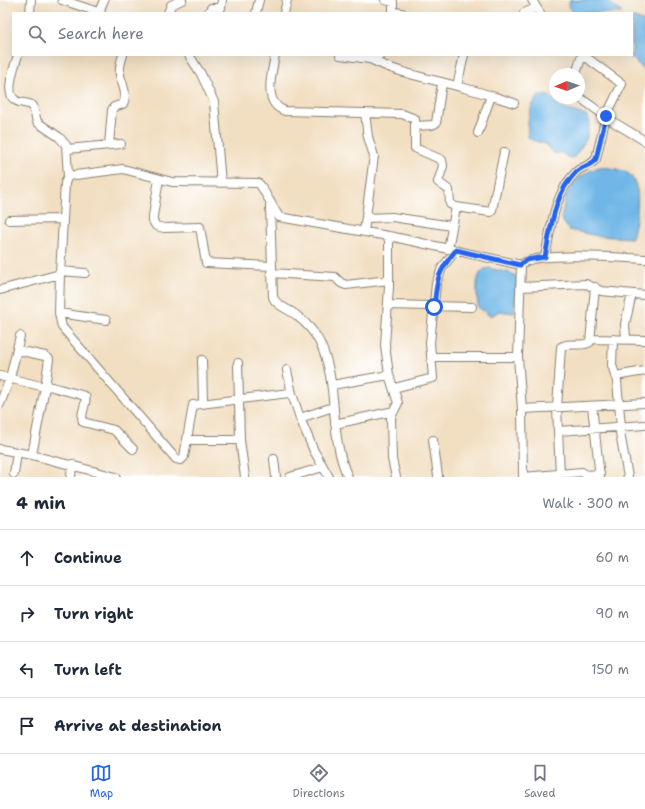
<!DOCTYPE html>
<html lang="en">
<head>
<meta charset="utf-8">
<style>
  :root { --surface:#fff; --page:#f2f2f3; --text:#1f2937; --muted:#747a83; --line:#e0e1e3; --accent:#2563eb }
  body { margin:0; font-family:"Shantell Sans",sans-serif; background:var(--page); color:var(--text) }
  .compass { position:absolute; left:549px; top:68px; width:36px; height:36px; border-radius:50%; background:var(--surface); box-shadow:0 4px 16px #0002; rotate:268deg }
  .stop { position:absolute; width:12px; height:12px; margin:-9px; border:3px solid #2563eb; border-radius:50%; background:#fff }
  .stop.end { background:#2563eb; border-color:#fff; box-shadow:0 1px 4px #0008 }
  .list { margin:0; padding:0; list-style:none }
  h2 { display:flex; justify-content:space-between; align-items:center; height:52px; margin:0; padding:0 16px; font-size:17px }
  h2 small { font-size:13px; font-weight:400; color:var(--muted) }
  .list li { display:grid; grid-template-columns:26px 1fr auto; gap:12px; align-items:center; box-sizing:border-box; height:56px; padding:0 16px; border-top:1px solid var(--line) }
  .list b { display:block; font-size:15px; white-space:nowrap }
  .list em { font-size:13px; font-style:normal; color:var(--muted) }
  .icon { flex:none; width:22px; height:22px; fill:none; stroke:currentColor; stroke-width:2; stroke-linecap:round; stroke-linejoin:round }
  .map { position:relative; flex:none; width:645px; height:477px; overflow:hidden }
  .search { position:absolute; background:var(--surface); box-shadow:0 4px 16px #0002; left:12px; right:12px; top:12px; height:44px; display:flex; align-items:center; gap:10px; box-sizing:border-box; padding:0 14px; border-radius:0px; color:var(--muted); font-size:15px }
  .sheet { height:276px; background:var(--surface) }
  nav { display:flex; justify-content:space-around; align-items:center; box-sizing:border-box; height:56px; border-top:1px solid var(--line); background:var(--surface); font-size:11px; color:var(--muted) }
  nav a { display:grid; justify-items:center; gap:2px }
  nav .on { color:var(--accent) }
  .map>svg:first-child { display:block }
  .water { fill:#70b7e7; stroke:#466a82 }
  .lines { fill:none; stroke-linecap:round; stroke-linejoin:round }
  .minor-casing { stroke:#877e6f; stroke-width:10 }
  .minor { stroke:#fff; stroke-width:8 }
  .route { stroke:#2563eb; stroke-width:5 }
</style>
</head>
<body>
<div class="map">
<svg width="645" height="477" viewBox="0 0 645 477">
  <rect width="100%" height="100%" fill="#fff"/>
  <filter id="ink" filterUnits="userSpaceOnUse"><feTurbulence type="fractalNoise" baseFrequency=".025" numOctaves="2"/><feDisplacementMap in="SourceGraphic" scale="8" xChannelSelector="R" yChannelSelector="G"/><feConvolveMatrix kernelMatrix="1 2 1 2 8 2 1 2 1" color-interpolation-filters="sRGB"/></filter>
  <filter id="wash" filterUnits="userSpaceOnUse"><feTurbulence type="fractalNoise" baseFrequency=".012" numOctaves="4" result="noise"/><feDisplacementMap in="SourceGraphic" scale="16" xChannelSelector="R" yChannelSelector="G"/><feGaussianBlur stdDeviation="0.9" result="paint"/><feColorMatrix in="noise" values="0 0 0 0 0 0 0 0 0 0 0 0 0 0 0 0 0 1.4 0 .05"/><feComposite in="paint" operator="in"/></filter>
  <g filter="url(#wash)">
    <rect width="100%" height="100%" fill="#f2dfc2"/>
    <!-- water -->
    <path class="water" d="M570,0H607L622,13H575L568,7Z
      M632,17L645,22V71L629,55H632Z
      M542,94L551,97L563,109L586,115L590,121L586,140L574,157L570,158L561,153L554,154L546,144L532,140L528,137C526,125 530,100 542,94Z
      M599,167C607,168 618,168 626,172C645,183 636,221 632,238L598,236L569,230L561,219C566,191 571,178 599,167Z
      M488,268L511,273L517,277L514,313L499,311L493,315H489L478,307C477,296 473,271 488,268Z"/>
  </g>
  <g filter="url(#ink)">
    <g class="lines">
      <defs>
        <path id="minor" d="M62,0L101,13
          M385,0L393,2V13
          M532,0L540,13
          M99,12L104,0
          M393,12L402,13
          M30,13L31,0
          M168,13L171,5L182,0
          M208,13L211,8H221L222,0
          M256,13L259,0
          M284,13L287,0
          M524,13L536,8
          M18,55C15,65 4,92 15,100C20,104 28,102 33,106L37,122L59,137L66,145L68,176
          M189,55L201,74L214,102L221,183
          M275,55C272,74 262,103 285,111L402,114L415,119V148L442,160L443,166L438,182L449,190L450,204L456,207
          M340,55L370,59L381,55
          M370,59C400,74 432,79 464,88C481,92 498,98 514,103
          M576,74L582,55
          M457,86L464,55
          M579,97L615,123L645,141
          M416,126L432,125L436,123L442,83
          M478,133L491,96
          M109,145L112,110L114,107L123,104C128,93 122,85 120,75C119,68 121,61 123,55
          M67,149L121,144
          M159,179L153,216V221L156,226L164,228L200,227L206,263L271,266
          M270,206L273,297C276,306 289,309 296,315C305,322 315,332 320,343C340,385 328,435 348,477
          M366,218L392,217L452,226
          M9,220L63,219
          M364,232L374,156L368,137L365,113
          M389,236V287L385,345L389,375L398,403L391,417L392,459L396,477
          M448,249L456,207L491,212L492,210L504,152
          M545,257C551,228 554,194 576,172C582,166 591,166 596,159L606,116L622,84L583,55
          M60,271L85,273
          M271,273L335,277L341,283L346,285L389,280
          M60,274L59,313L62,327L176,459L181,460L184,457L193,405L289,393L292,394L300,418L314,451L329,477
          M520,287L586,284L601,291L645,295
          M0,290L60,274L65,183L68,176L123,169L172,182L258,183L261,186L279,217L394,237L521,265
          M388,305L472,307
          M59,313L106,320
          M591,339L645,340
          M613,339L612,365L617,381L621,427
          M626,339L625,324L632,294
          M17,350L45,356L49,359L45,387
          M431,357H518
          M202,360L203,403
          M238,363L240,440L245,477
          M287,370L292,394
          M0,376L45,387L32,455L116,477
          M615,376L645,371
          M45,385L85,396C88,404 79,413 83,422L114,430L133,449
          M332,385L389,375
          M394,388L433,378L430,343L436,284L442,268L456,250
          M0,404L10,378L20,336
          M592,406L600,477
          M522,409L645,403
          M300,418L333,407
          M335,424L394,411
          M619,427L628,477
          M558,431L645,425
          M187,440H240
          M433,440L438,476
          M0,449L32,455
          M274,459L276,477
          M14,474L17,452
          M560,474L557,408L561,347C569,341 582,348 590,342L595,287
          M71,477L72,464
          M290,477L323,467
          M523,477L522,409L518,357L521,265C531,251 625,258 645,259
          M523,477L582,472L586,475L600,474"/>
      </defs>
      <!-- minor casing -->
      <use href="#minor" class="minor-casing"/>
      <!-- minor -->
      <use href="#minor" class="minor"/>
    </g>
  </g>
  <g class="lines" filter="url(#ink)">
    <!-- route -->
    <path class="route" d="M434,307C437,279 437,273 456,250L520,265L526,260L545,257C551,228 554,194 576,172C582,166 591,166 596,159L606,116"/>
  </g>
</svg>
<svg class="compass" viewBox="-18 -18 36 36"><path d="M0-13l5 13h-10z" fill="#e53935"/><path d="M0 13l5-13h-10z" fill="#747a83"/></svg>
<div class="stop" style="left:434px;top:307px"></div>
<div class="stop end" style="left:606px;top:116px"></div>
<div class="search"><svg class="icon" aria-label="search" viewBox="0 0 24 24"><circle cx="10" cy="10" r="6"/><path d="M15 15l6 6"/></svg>Search here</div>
</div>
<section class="sheet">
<h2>4 min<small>Walk · 300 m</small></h2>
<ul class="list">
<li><svg class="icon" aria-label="ahead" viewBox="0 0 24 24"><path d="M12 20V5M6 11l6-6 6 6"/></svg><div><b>Continue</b></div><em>60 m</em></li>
<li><svg class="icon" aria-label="right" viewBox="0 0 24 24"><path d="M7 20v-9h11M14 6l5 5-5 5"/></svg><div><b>Turn right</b></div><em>90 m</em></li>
<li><svg class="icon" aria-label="left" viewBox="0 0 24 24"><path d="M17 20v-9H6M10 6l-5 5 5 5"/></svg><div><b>Turn left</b></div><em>150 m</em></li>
<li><svg class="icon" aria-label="arrive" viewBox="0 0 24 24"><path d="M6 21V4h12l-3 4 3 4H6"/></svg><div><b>Arrive at destination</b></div></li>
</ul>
</section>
<nav>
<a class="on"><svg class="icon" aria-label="map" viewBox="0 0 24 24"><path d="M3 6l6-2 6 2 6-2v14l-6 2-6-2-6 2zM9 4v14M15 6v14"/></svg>Map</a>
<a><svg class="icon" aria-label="directions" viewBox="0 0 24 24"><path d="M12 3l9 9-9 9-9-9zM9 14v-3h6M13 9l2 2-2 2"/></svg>Directions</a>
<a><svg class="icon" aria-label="saved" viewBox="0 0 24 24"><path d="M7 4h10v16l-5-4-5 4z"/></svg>Saved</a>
</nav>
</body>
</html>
